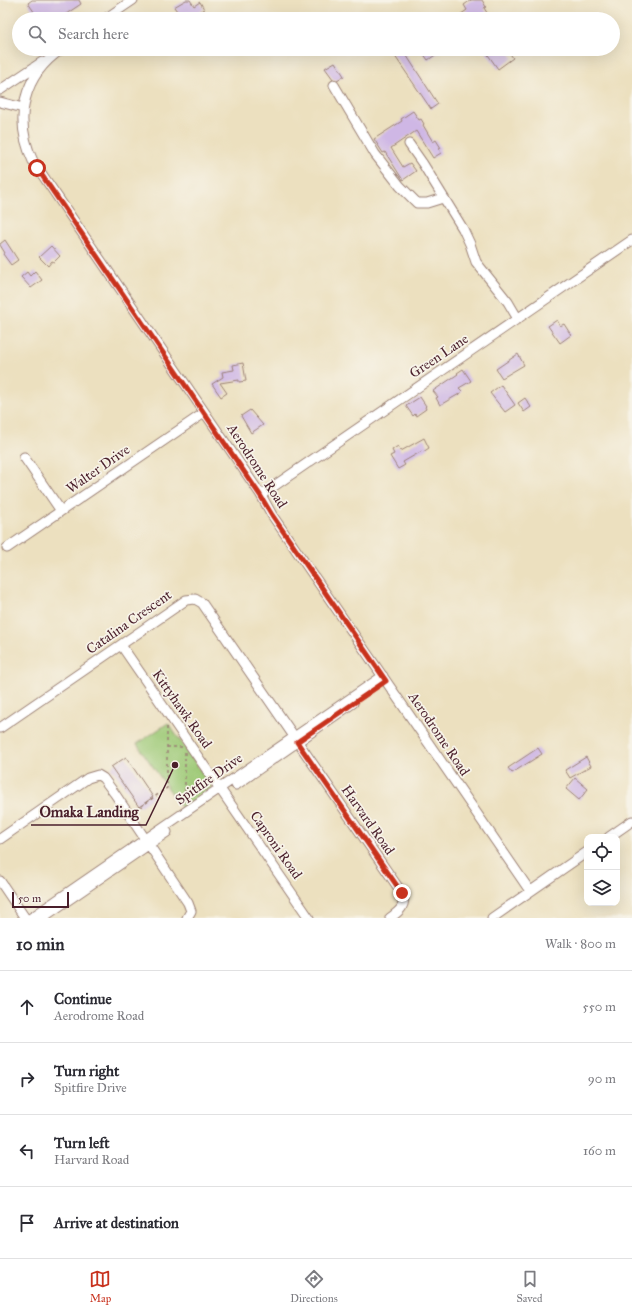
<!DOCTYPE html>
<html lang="en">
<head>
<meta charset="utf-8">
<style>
  :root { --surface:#fff; --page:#f7f7f7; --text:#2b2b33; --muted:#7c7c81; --line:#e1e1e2; --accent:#c8321e }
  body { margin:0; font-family:"IM FELL Great Primer",serif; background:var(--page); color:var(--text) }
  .controls { position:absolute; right:12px; bottom:12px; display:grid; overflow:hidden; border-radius:8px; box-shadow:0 4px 16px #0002 }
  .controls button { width:36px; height:36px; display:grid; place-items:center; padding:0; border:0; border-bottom:1px solid var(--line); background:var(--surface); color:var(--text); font:20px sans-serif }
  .scale { position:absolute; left:12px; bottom:10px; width:57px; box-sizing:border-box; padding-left:4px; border:2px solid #4a1f2b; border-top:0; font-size:11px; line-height:14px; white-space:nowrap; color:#4a1f2b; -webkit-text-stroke:3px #f7f3e8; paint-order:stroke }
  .stop { position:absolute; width:12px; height:12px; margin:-9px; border:3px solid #c8321e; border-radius:50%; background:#fff }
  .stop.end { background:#c8321e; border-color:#fff; box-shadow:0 1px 4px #0008 }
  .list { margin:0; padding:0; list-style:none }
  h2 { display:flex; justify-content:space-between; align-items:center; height:52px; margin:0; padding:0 16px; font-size:17px }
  h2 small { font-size:13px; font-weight:400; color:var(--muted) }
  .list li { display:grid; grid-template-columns:26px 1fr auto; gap:12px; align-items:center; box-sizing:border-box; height:72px; padding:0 16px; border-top:1px solid var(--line) }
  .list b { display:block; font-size:15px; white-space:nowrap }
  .list p { margin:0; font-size:13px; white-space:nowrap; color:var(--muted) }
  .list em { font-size:13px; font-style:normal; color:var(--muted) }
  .icon { flex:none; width:22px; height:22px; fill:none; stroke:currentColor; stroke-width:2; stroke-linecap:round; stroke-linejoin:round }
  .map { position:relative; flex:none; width:632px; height:918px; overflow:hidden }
  .search { position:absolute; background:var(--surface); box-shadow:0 4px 16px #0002; left:12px; right:12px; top:12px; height:44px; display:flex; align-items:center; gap:10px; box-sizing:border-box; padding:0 14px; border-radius:22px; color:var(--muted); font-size:15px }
  .sheet { height:340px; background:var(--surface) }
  nav { display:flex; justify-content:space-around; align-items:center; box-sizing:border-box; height:56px; border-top:1px solid var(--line); background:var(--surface); font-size:11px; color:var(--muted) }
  nav a { display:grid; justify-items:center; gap:2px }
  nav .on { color:var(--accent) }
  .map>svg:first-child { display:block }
  .green { fill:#9dc976; stroke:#747450 }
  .building { fill:#cfb7e5 }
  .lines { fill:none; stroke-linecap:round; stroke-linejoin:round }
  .minor-casing { stroke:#9b8075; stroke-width:11 }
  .path { stroke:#9b8075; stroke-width:1.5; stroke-dasharray:3 3; stroke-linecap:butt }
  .minor { stroke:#fff; stroke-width:9 }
  .route { stroke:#c8321e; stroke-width:5 }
  .labels { text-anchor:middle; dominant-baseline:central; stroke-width:3.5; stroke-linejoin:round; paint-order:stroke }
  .street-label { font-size:14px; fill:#4a1f2b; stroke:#f7f3e8 }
  .leader { fill:none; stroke:#4a1f2b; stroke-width:1.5 }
  .callout-dot { fill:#4a1f2b; stroke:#f7f3e8; stroke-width:1.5 }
  .callout-label { font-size:15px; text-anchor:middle; font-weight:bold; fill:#4a1f2b; stroke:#f7f3e8; stroke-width:3.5; stroke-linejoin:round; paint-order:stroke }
</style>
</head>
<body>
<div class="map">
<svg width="632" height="918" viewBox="0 0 632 918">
  <rect width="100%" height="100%" fill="#f7f3e8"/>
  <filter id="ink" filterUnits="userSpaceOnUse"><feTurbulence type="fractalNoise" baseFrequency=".025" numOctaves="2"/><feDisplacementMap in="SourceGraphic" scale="8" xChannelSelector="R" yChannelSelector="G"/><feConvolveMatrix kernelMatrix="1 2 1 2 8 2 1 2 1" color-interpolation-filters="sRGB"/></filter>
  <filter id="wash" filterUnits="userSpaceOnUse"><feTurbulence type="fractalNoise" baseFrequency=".012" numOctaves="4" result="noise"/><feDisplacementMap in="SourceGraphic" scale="16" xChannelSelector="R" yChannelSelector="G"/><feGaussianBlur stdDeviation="0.9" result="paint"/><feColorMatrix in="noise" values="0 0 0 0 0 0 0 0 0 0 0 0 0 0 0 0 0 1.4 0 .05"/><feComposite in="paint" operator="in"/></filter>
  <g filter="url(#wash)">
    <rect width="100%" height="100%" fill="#ece0bf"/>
    <!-- green -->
    <path class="green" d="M168,723L212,787L182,808L137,744Z"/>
    <g id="blocks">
      <!-- building -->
      <path class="building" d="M32,0H79L81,4L63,16L65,19H39L28,3Z
        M186,0H190L194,6L200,2L204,9L188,19L186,16L183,19L174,7Z
        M471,0H482L486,7L484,8L491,19H454L467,10L464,5Z
        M390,49H400L402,51L403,50L438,104L431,109Z
        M420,49H444L428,60Z
        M484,49H507L513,58L498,69Z
        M335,62L344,76L337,80L333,79L325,68Z
        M413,111L419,120L421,119L424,124L423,125L433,142L436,140L441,148L439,149L441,153L433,158L416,131L391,148L403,167L410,163L416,171L403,180L385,152L383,153L374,139L402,121L401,119Z
        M5,240L18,260L11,265L3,254L5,253L0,245V244Z
        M51,246L60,256L54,262L52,261L48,266L39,257Z
        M35,271L42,280L31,288L21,277L27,272L30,276Z
        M557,320L560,326L564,324L571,335L560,343L548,326Z
        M518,354L524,365L502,378L496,369Z
        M243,363L246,381L239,382V380L220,383L227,393L221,397L212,384L223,377L222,372L234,370L233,365Z
        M463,369L471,381L459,388L462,391L461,392V393L440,405L436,398L438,397L433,391L458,374L457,373Z
        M501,385L515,405L505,412L490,393Z
        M420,397L426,406L425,407L426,409L416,416L415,414L413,416L406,406Z
        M525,398L531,407L524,412L518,403Z
        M250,410L263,425L251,433L241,416Z
        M424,438L429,448L423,452L422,451L403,462L405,465L398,469L390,456L394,454L392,450L398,446L401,451Z
        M538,748L542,754L512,773L508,768Z
        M126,757L153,797L139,807L111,767Z
        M586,757L591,766L570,778L565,770Z
        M575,778L588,789L579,800L566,789Z"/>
    </g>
  </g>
  <g filter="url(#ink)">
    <use href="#blocks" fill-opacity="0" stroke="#9b8075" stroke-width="1"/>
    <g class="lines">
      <defs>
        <path id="minor" d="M105,19L133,0
          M62,49C23,75 13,119 33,161L261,495L272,515L530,891
          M334,85L375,154L400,186L417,203H427L443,198
          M0,90L42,62
          M0,102L23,108
          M409,144L423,164L463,229L470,244L476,262L508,302L518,319
          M24,457L61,511
          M261,495L632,240
          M7,548L204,413
          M121,645L309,918
          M0,728L186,600L195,599L202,603L402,893C407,905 400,911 390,918
          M236,785L353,703
          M609,837L632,821
          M0,839L88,778L98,775L103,778L115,794L188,903L191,911L187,918
          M0,881L25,918
          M31,918L383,676
          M42,918L167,832
          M492,918L587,852"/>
      </defs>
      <!-- minor casing -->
      <use href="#minor" class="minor-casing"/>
      <!-- path -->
      <path class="path" d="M167,747H182
        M185,752V802
        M136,810L167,788V727"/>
      <!-- minor -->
      <use href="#minor" class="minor"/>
    </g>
  </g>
  <g class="lines" filter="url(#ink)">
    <!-- route -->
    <path class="route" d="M37,168L260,495L272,515L386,681L297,742L402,893"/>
  </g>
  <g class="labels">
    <!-- street labels -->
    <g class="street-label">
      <text transform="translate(439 356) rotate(-34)">Green Lane</text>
      <text transform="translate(257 466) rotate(57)">Aerodrome Road</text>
      <text transform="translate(98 469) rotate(-35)">Walter Drive</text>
      <text transform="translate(129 622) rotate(-35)">Catalina Crescent</text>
      <text transform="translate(182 709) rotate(55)">Kittyhawk Road</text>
      <text transform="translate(439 734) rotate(56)">Aerodrome Road</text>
      <text transform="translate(209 779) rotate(-35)">Spitfire Drive</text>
      <text transform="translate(368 820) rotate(55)">Harvard Road</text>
      <text transform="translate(276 845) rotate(55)">Caproni Road</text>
    </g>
  </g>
  <!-- callouts -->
  <path class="leader" d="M175 765L146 825H31"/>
  <circle class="callout-dot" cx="175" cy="765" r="4"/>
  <g class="callout-label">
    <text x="89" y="817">Omaka Landing</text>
  </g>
</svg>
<div class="controls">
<button><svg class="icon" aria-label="locate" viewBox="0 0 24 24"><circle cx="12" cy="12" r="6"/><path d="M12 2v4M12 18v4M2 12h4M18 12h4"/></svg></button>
<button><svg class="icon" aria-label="layers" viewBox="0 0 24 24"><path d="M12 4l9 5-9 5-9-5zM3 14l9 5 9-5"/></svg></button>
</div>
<div class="scale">50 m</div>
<div class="stop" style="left:37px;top:168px"></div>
<div class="stop end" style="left:402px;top:893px"></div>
<div class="search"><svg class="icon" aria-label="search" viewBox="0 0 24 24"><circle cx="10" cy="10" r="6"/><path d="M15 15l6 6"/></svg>Search here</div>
</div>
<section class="sheet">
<h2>10 min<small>Walk · 800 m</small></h2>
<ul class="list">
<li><svg class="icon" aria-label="ahead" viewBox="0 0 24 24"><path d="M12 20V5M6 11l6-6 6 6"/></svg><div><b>Continue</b><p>Aerodrome Road</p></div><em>550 m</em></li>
<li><svg class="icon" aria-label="right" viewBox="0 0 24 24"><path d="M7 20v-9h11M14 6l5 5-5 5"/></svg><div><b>Turn right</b><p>Spitfire Drive</p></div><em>90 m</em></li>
<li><svg class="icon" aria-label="left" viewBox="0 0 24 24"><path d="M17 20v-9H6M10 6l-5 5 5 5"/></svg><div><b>Turn left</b><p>Harvard Road</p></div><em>160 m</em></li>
<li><svg class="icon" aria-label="arrive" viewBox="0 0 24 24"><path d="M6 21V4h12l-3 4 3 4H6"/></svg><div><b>Arrive at destination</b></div></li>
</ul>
</section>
<nav>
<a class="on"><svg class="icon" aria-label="map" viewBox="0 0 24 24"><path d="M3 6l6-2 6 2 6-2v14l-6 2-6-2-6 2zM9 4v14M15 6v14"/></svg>Map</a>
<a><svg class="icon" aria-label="directions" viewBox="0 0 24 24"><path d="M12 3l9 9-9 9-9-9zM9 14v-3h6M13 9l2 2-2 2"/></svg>Directions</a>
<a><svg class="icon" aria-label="saved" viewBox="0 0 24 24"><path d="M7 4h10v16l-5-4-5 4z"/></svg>Saved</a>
</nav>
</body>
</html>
